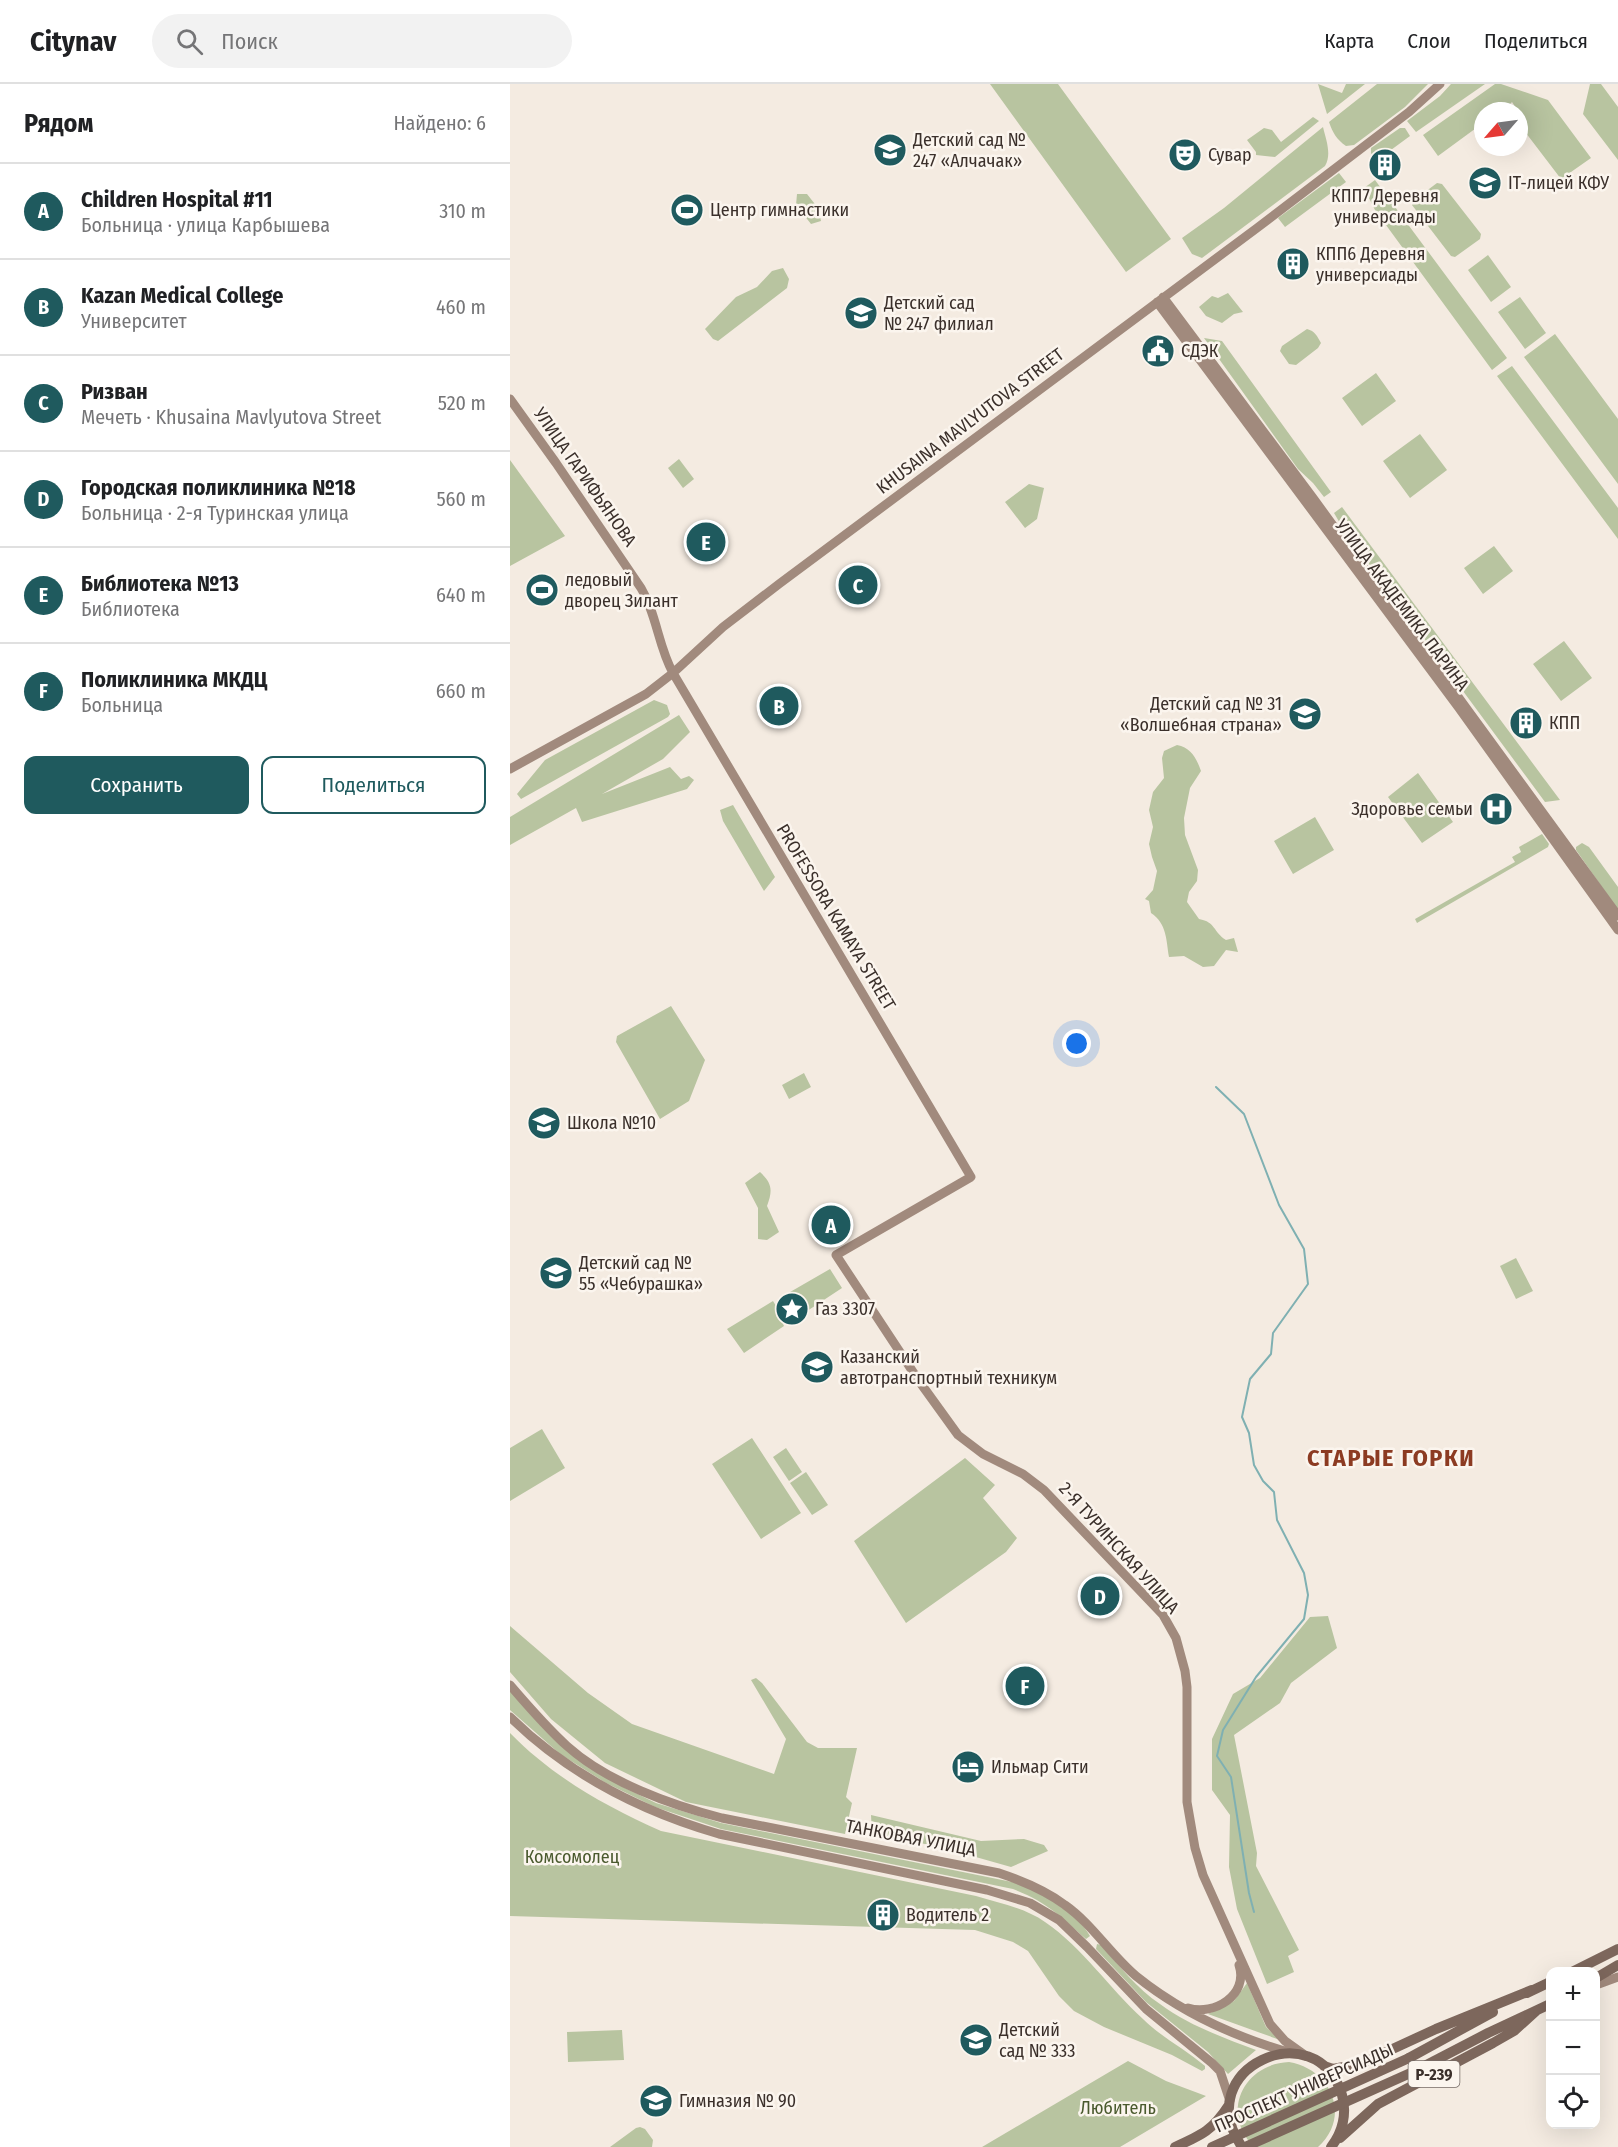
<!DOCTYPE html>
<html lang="ru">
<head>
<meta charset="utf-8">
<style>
  :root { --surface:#fff; --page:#f2f2f2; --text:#202124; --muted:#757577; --line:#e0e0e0; --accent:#1f5a5e }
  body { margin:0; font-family:"Fira Sans Condensed",sans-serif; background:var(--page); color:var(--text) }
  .controls { position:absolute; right:18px; bottom:18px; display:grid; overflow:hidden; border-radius:12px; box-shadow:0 6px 24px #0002 }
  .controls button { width:54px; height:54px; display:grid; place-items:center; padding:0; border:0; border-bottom:2px solid var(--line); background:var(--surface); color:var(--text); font:30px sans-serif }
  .compass { position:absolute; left:964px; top:18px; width:54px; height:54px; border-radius:50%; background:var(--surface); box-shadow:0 6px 24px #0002; rotate:242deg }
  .you { position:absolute; left:567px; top:960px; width:21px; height:21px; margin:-15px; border:4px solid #fff; border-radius:50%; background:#1a73e8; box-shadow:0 0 0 9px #1a73e833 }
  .badge { display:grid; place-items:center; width:39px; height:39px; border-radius:50%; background:var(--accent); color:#fff; font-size:20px; font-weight:700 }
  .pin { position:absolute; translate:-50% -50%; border:3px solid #fff; box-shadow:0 2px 6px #0006 }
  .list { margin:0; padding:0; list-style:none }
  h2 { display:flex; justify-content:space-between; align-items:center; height:78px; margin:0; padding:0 24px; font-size:26px }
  h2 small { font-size:20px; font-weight:400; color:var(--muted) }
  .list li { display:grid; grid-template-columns:39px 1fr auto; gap:18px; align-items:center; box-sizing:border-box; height:96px; padding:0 24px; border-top:2px solid var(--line) }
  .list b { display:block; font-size:22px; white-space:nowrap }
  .list p { margin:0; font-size:20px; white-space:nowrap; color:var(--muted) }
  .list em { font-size:20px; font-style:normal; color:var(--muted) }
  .actions { display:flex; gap:12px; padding:18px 24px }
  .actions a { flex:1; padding:14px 0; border:2px solid var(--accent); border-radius:12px; text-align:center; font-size:21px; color:var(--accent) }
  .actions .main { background:var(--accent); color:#fff }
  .icon { flex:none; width:33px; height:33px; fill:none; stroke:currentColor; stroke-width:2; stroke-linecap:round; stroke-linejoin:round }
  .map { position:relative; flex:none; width:1108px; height:2063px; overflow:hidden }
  header { display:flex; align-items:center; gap:36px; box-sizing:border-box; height:84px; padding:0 30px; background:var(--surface); border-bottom:2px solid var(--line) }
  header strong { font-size:28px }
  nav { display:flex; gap:33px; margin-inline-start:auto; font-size:21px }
  .search { width:420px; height:54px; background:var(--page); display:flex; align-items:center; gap:15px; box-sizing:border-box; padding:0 21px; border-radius:33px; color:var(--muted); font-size:22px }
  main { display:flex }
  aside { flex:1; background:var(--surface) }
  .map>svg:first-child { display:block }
  .green { fill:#b8c4a0 }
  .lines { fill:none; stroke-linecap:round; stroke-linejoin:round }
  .stream { stroke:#7fb0b2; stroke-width:2 }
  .secondary { stroke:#a18a7d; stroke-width:9 }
  .primary { stroke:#7d675c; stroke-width:10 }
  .primary-bridge { stroke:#7d675c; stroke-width:10 }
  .labels { text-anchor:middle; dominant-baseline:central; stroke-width:5; stroke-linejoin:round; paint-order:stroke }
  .shield { fill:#fbf5ee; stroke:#756b66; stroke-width:1.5 }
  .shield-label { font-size:16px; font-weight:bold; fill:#3b302b }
  .poi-label { font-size:18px; fill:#3b302b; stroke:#fbf5ee; text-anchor:start }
  .street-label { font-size:18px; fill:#3b302b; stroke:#fbf5ee }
  .park-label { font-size:18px; fill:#4a5a2e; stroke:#fbf5ee }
  .district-label { font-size:24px; font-weight:bold; letter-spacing:1.5px; fill:#8c3b22; stroke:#fbf5ee }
</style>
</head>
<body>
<header>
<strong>Citynav</strong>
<div class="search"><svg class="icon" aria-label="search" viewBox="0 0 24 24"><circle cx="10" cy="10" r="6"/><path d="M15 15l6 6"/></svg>Поиск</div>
<nav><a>Карта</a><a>Слои</a><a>Поделиться</a></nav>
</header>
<main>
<aside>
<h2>Рядом<small>Найдено: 6</small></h2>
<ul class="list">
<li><span class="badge">A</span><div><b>Children Hospital #11</b><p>Больница · улица Карбышева</p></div><em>310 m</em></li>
<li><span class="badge">B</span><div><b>Kazan Medical College</b><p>Университет</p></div><em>460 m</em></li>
<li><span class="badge">C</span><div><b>Ризван</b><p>Мечеть · Khusaina Mavlyutova Street</p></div><em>520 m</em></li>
<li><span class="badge">D</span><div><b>Городская поликлиника №18</b><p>Больница · 2-я Туринская улица</p></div><em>560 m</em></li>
<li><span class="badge">E</span><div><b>Библиотека №13</b><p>Библиотека</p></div><em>640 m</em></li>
<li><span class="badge">F</span><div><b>Поликлиника МКДЦ</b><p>Больница</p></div><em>660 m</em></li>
</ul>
<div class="actions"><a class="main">Сохранить</a><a>Поделиться</a></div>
</aside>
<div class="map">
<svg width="1108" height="2063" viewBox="0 0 1108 2063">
  <rect width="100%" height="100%" fill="#f4ebe1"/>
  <!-- green -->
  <path class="green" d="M480,0H548L661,155L616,188Z
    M808,0L832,9L836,0H855L817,30Z
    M867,0H918L895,23L844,61L836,62C826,55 823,49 819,38Z
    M941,0H975L906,48L897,37L930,12Z
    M985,0H991L1038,16L1081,74L1051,95L1009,40V27H1003L1006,24L1002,18L997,23L991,21L985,27H973V39L928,72L913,51Z
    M1080,0H1091L1108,23V76L1073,30Z
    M803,33L809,37L765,73L746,71V68L737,56L754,44L762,46L771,58Z
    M813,43C816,56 822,70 815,82L692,174L682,170L672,154L714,124Z
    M890,44H895L900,52L866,77L861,69V64Z
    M829,89L836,98L775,143L768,134Z
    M865,96L997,274L982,286L865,126L854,104Z
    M927,99L932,100L971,150L970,155L945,173L941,172L902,121L903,117Z
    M287,110H297L308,124L311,137L301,140L286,121Z
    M978,171L1001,203L981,218L958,186Z
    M273,184L279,195L277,204L208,257L203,255L195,245L226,213L247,203L262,187Z
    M718,209L733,228L724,230L712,239L696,232L689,223L702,212L708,214Z
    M1010,213L1036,249L1015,265L988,228Z
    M797,245C805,247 807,252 811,259L808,264L786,281L779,280L770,267L772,262Z
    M1045,250L1108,335V400L1014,273Z
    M694,254L712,257L821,408L814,413L803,399L788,385Z
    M1002,282L1108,424V455L987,292Z
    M866,289L886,317L852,342L832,314Z
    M910,350L937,386L900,414L873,377Z
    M169,375L184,395L173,404L158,384Z
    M0,376L55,452L0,482Z
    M519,400L534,404L527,435L515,444L495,418Z
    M832,423L1050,716L1035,718L834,446L824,429Z
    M984,462L1003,487L973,510L954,484Z
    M1054,557L1082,594L1051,617L1023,580Z
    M144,616L157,621L160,630L158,633L11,715L7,710L35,676Z
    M169,631L180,648L153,675L92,710L160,683L171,695L179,692L184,696L177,705L72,738L66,724L0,761V733Z
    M667,661C681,664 686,673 691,687L680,704L674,734L675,751L688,786L687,797L679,808L677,818L689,835C706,838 703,848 716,856L724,854L728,868L716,866L704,882L693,883L674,872L659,873C656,855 657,840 641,829L639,817L635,815L643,806L647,787L642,773L639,760L643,743L639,726L643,708L654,694L652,674L654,667Z
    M908,689L943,738L912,759L878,713Z
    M223,721L265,793L254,807L213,737L210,726Z
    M805,733L824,766L783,790L764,757Z
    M1032,750L1039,760L1038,763L907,839L905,835L1005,778L1002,773L1011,768L1009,763Z
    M1072,759L1079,763L1108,803V826L1066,766V763Z
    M161,922L195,976L179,1017L150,1035L106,958L107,952Z
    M294,989L301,1003L279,1015L272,1001Z
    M250,1088C262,1099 263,1106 257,1122L269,1148L257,1156L248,1155V1124L235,1099Z
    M1006,1174L1023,1207L1006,1215L990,1182Z
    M320,1185L332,1204L285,1235L282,1231H278L268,1215Z
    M263,1217L274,1235L272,1238L274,1242L234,1269L217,1245Z
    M32,1345L55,1384L0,1417V1364Z
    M242,1354L291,1429L251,1455L202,1380Z
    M276,1364L292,1388L279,1397L263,1373Z
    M455,1374L485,1401L473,1414L507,1454L496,1468L396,1539L344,1457Z
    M296,1388L318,1421L302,1431L280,1399Z
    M818,1532L827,1564L781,1599L770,1619L724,1651L747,1769L746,1782L789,1866L778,1872L784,1888L757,1900L727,1825L719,1783L720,1731L702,1706V1655L723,1610L750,1594L800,1533Z
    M0,1542L78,1609L122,1640L264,1690L276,1655L241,1596L246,1594L252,1599L297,1658L308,1664H347L336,1713L342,1719L335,1750L176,1718L95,1679L41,1635L0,1588Z
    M0,1606L31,1641L115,1704L146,1719L211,1739L507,1799C531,1809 567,1828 580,1852L576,1855C550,1832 537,1818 503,1805L211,1745L145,1723L96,1699L50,1670L0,1626Z
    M0,1649C43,1693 95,1722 151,1747L466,1812C489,1819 515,1824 535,1838C573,1864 599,1904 633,1935C651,1953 675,1965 695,1982V1985L692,1987L662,1971L594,1943L564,1927L549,1912L518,1867L503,1858L465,1846L0,1832Z
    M361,1731L471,1757L514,1755L534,1761L538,1767L501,1783L434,1764L362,1749Z
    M587,1860L591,1861C609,1881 627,1905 650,1920C678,1941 714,1954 746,1966L718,1990L698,1968L636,1918L586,1865Z
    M737,1899L756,1943L770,1956L698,1930L724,1917Z
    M112,1946L114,1976L58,1978L57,1948Z
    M618,1977L656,1997L696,2012L610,2063H472Z
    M779,1978C821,1985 842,2032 808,2063H744C710,2029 733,1980 779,1978Z
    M130,2043L135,2045L143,2056L142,2063H100L126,2044Z"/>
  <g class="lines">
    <!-- stream -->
    <path class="stream" d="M706,1003L734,1030L769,1121L794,1165L798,1200L763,1249L761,1270L740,1295L732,1333L739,1349L744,1381L753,1397L764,1408L767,1436L794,1489L798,1511L794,1535L746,1593L713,1646L707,1672L721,1693L739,1809L744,1828"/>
    <!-- secondary -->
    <path class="secondary" d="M653,213L803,414L1108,832
      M647,218L949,624L1108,846
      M0,315L46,379L131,504C147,531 148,562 163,589L461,1093L326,1171L409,1297L448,1351L473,1370L513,1390L534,1406L653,1531L666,1554L675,1587L677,1603V1718L685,1764L693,1791L760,1940L775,1957L796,1972
      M0,685L136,610L163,589L213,543L269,500L747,144L899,28L930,0
      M0,1601C18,1622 37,1644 57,1662C97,1698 161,1721 212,1734L489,1789C513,1797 535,1806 555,1821C582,1840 601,1871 626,1892C672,1929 725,1953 781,1969
      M0,1633C59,1691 130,1727 209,1750L477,1806L520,1819L549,1836L577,1863L636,1925L702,1979L710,1987L720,2017
      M1086,1901L1108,1893
      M678,1924C704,1932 739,1911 729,1881"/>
    <!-- primary -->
    <path class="primary" d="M1062,1888L1108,1865
      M1086,1894L1108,1881
      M1017,1909L1040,1898
      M899,1974L983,1928
      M814,1982L823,1985L850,1980L926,1945L1022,1906
      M905,1987L978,1949L1040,1920
      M830,2054L868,2020L983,1959L1004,1947L1026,1927
      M665,2063C692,2051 703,2046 719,2021
      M732,2063C678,1984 807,1927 832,2011C837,2029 833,2048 821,2063"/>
    <!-- primary-bridge -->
    <path class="primary-bridge" d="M702,2063L899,1974
      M735,2063L905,1987"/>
  </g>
  <!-- icons -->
  <defs>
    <symbol id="school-disc" viewBox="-11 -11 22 22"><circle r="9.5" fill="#1f5a5e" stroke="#fbf5ee"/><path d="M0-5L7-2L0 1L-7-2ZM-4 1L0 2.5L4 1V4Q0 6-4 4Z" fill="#fff"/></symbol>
    <symbol id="theatre-disc" viewBox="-11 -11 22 22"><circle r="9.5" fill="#1f5a5e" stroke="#fbf5ee"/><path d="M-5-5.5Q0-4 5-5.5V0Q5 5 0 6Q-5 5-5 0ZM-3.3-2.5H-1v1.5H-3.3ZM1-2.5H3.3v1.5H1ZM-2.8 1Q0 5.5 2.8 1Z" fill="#fff"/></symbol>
    <symbol id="building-disc" viewBox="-11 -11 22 22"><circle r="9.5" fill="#1f5a5e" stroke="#fbf5ee"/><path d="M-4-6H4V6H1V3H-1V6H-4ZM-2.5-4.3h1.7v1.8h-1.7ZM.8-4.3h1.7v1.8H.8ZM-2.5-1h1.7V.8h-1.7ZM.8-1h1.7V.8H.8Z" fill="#fff"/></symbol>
    <symbol id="stadium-disc" viewBox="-11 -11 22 22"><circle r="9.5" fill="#1f5a5e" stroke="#fbf5ee"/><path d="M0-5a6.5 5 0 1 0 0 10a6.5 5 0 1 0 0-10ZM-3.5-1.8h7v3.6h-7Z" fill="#fff"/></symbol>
    <symbol id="civic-disc" viewBox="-11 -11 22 22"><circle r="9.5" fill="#1f5a5e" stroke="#fbf5ee"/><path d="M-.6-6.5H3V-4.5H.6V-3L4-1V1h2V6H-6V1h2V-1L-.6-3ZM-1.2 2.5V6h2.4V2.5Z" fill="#fff"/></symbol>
    <symbol id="hospital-disc" viewBox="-11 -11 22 22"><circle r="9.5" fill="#1f5a5e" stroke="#fbf5ee"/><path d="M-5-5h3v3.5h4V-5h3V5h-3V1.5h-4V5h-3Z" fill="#fff"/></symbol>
    <symbol id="sight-disc" viewBox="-11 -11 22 22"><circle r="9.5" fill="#1f5a5e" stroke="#fbf5ee"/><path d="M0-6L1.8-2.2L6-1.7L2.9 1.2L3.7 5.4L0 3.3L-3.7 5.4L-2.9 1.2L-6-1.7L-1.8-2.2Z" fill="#fff"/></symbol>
    <symbol id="university-disc" viewBox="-11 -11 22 22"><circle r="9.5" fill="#1f5a5e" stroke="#fbf5ee"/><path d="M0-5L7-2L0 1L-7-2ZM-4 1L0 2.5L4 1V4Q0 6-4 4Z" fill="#fff"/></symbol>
    <symbol id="hotel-disc" viewBox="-11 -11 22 22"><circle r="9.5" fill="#1f5a5e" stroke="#fbf5ee"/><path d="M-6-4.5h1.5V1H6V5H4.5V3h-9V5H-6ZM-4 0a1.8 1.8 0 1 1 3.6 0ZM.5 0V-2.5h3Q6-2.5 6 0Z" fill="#fff"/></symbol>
  </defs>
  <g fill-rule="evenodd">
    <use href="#school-disc" x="361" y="47" width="38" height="38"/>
    <use href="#theatre-disc" x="656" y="52" width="38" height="38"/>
    <use href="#building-disc" x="856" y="62" width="38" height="38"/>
    <use href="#school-disc" x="956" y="80" width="38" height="38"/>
    <use href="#stadium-disc" x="158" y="107" width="38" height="38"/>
    <use href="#building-disc" x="764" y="161" width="38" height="38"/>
    <use href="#school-disc" x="332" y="210" width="38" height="38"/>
    <use href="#civic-disc" x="629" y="248" width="38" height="38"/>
    <use href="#stadium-disc" x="13" y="487" width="38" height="38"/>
    <use href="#school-disc" x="776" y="611" width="38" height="38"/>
    <use href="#building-disc" x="997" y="620" width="38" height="38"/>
    <use href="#hospital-disc" x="967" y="706" width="38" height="38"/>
    <use href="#school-disc" x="15" y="1020" width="38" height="38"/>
    <use href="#school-disc" x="27" y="1170" width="38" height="38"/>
    <use href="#sight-disc" x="263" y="1206" width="38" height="38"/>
    <use href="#university-disc" x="288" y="1264" width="38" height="38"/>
    <use href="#hotel-disc" x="439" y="1664" width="38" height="38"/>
    <use href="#building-disc" x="354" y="1812" width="38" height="38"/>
    <use href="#school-disc" x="447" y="1937" width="38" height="38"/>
    <use href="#school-disc" x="127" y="1998" width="38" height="38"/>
  </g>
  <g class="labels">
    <!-- shield labels -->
    <rect class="shield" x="898.5" y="1977" width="51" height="26" rx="4.5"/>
    <g class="shield-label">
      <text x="924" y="1990">Р-239</text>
    </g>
    <!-- poi labels -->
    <g class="poi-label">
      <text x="403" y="56">Детский сад №<tspan x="403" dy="21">247 «Алчачак»</tspan></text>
      <text x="698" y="71">Сувар</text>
      <text x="998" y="99">IT-лицей КФУ</text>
      <text x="875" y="112" text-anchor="middle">КПП7 Деревня<tspan x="875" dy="21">универсиады</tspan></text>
      <text x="200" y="126">Центр гимнастики</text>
      <text x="806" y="170">КПП6 Деревня<tspan x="806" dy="21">универсиады</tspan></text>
      <text x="374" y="219">Детский сад<tspan x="374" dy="21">№ 247 филиал</tspan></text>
      <text x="671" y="267">СДЭК</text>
      <text x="55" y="496">ледовый<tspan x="55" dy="21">дворец Зилант</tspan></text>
      <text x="772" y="620" text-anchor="end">Детский сад № 31<tspan x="772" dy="21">«Волшебная страна»</tspan></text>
      <text x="1039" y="639">КПП</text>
      <text x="963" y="725" text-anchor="end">Здоровье семьи</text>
      <text x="57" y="1039">Школа №10</text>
      <text x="69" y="1179">Детский сад №<tspan x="69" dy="21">55 «Чебурашка»</tspan></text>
      <text x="305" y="1225">Газ 3307</text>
      <text x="330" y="1273">Казанский<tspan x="330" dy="21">автотранспортный техникум</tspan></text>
      <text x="481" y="1683">Ильмар Сити</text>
      <text x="396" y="1831">Водитель 2</text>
      <text x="489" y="1946">Детский<tspan x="489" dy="21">сад № 333</tspan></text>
      <text x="169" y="2017">Гимназия № 90</text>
    </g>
    <!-- street labels -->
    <g class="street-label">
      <text transform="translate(460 337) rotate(-37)">KHUSAINA MAVLYUTOVA STREET</text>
      <text transform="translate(75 393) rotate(55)">УЛИЦА ГАРИФЬЯНОВА</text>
      <text transform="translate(892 521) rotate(53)">УЛИЦА АКАДЕМИКА ПАРИНА</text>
      <text transform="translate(326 833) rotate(59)">PROFESSORA KAMAYA STREET</text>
      <text transform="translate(609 1464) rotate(48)">2-Я ТУРИНСКАЯ УЛИЦА</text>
      <text transform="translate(401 1754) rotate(11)">ТАНКОВАЯ УЛИЦА</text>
      <text transform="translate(794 2004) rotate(-24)">ПРОСПЕКТ УНИВЕРСИАДЫ</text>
    </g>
    <!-- park labels -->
    <g class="park-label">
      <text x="62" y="1773">Комсомолец</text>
      <text x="608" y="2024">Любитель</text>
    </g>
    <!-- district labels -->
    <g class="district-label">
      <text x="881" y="1374">СТАРЫЕ ГОРКИ</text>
    </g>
  </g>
</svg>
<div class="controls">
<button>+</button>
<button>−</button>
<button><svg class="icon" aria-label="locate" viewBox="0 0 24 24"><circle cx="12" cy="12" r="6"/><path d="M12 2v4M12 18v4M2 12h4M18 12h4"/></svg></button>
</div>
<svg class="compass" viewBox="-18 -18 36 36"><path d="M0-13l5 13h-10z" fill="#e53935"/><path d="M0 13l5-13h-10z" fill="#757577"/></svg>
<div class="you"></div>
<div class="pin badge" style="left:321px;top:1141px">A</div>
<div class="pin badge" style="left:269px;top:622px">B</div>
<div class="pin badge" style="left:348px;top:501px">C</div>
<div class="pin badge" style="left:590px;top:1512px">D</div>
<div class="pin badge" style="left:196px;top:458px">E</div>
<div class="pin badge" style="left:515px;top:1602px">F</div>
</div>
</main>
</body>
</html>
